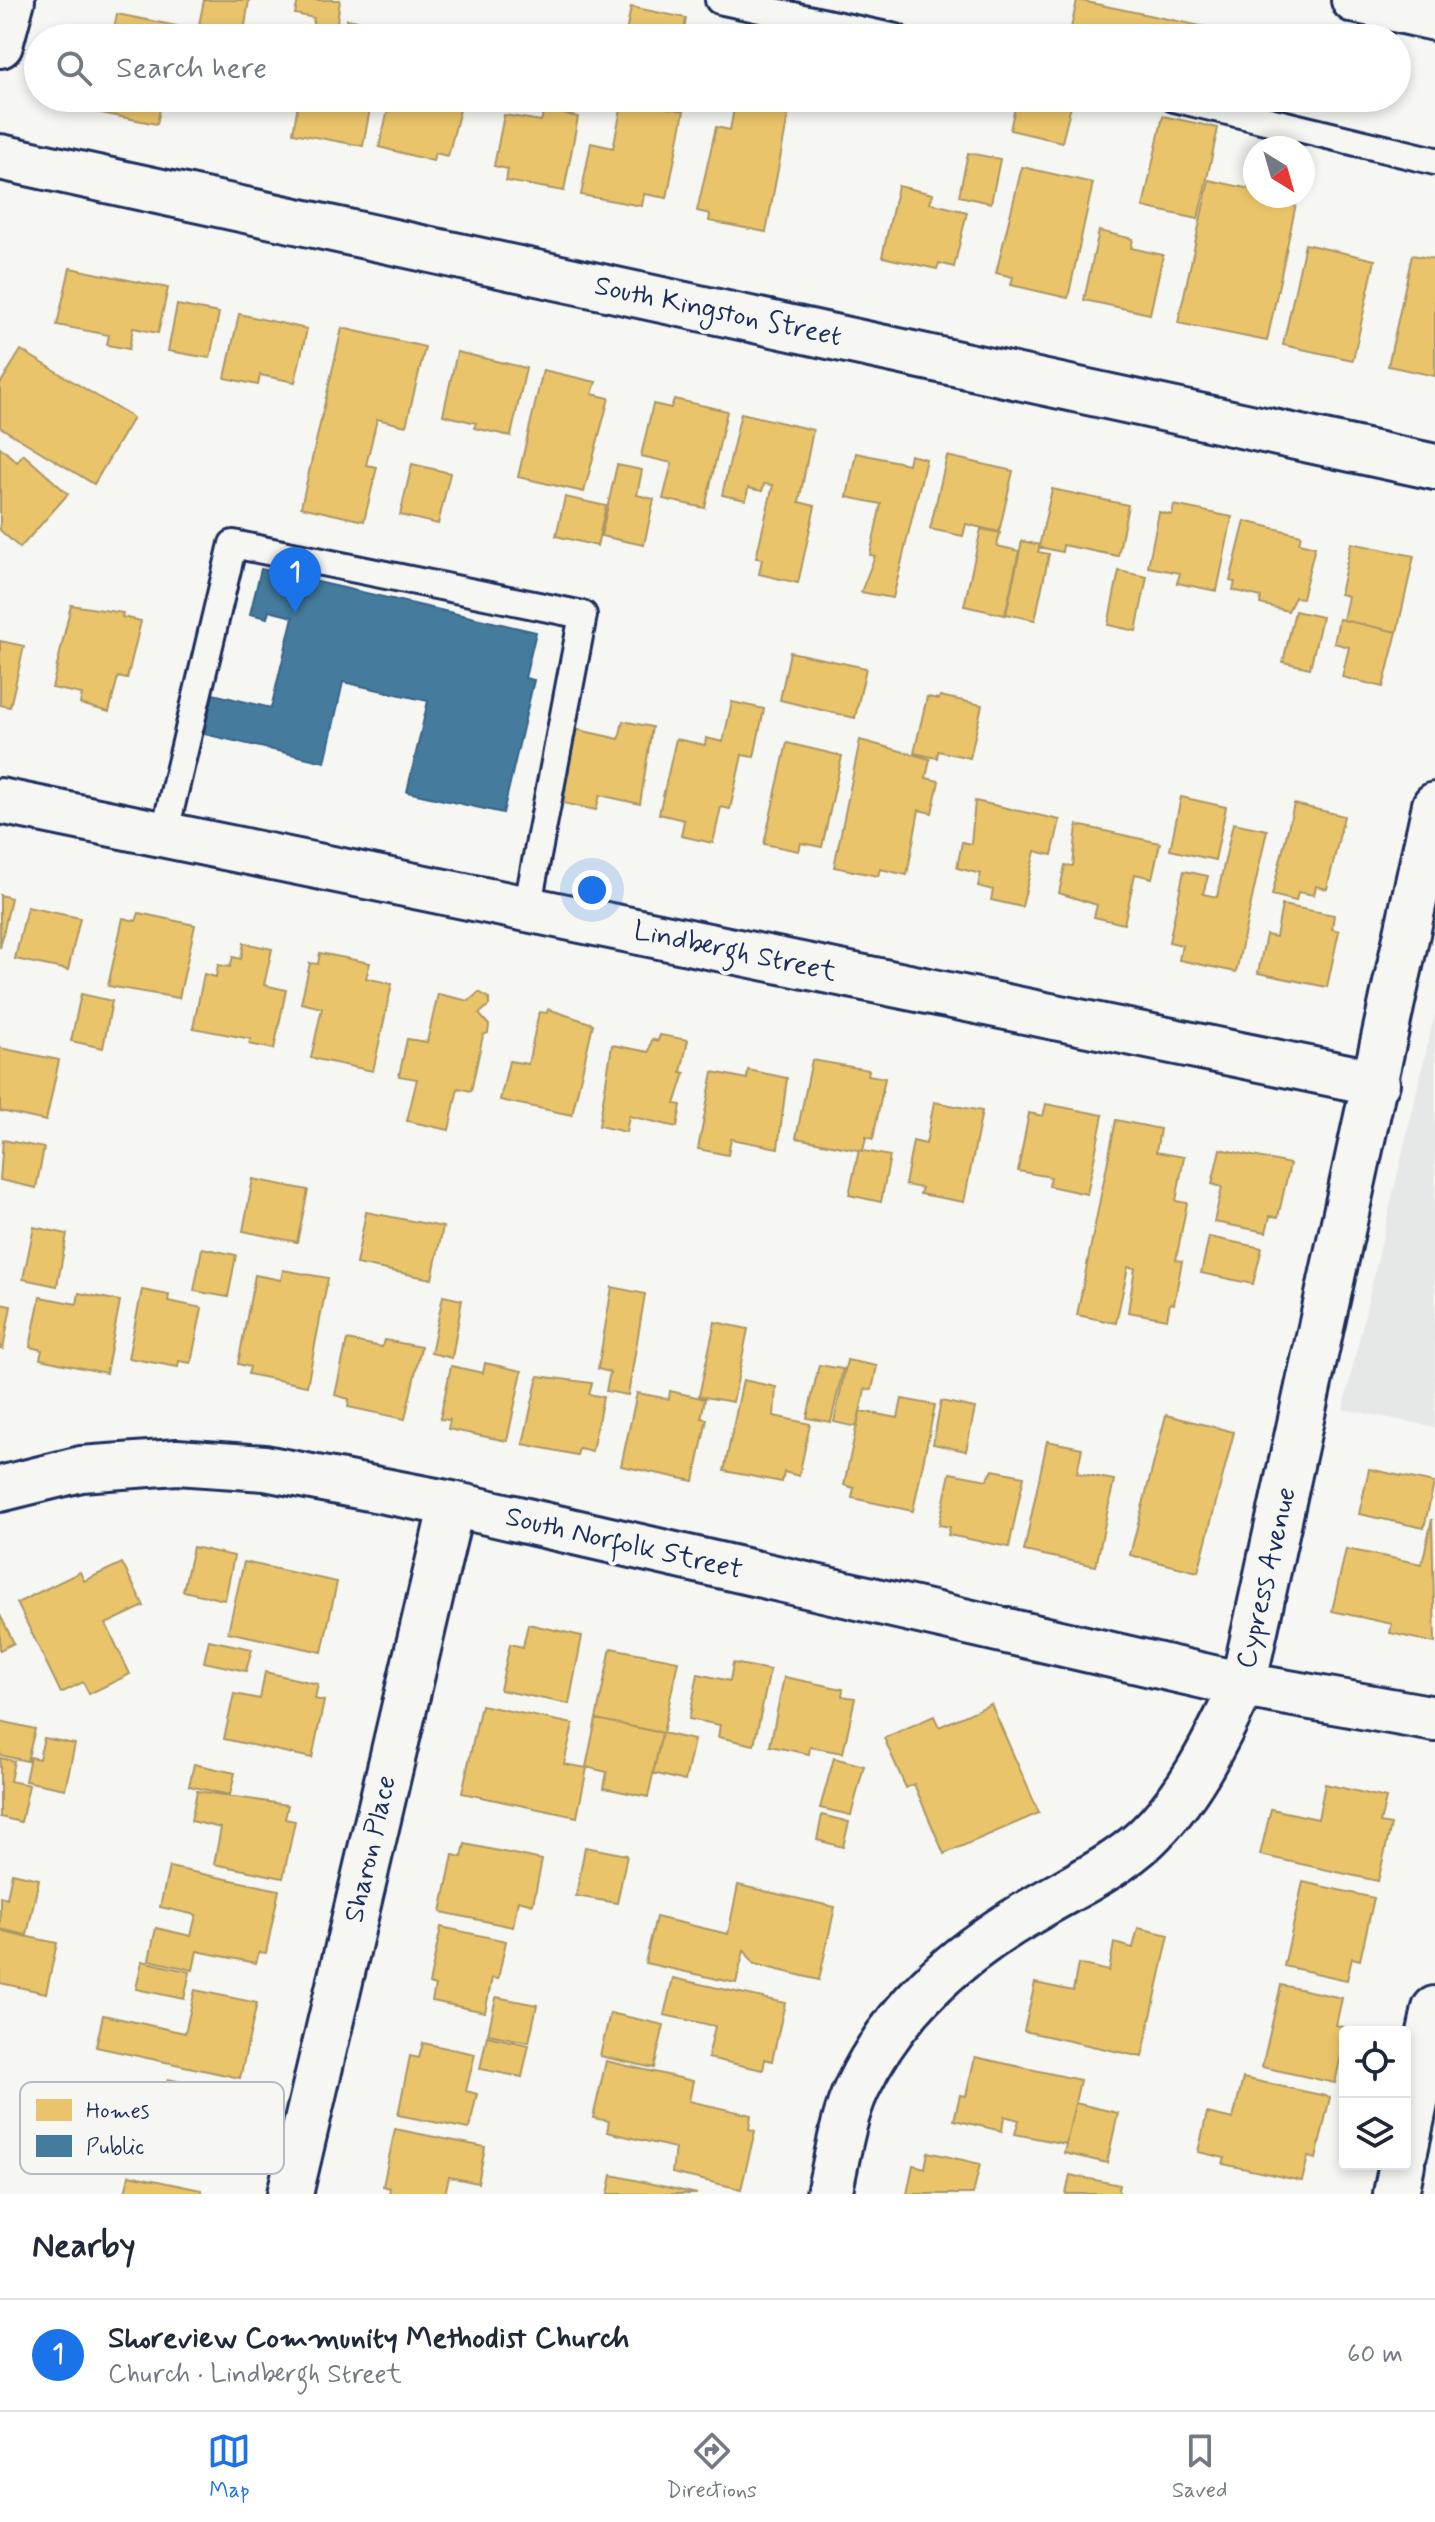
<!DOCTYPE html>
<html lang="en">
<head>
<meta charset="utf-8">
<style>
  :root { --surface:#fff; --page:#f6f6f7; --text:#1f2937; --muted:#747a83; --line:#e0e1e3; --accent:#1a73e8 }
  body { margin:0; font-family:Mynerve,sans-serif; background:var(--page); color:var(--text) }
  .controls { position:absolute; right:24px; bottom:24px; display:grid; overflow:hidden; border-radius:8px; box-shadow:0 4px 12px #0003 }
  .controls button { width:72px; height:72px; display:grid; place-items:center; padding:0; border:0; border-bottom:2px solid var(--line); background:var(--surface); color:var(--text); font:40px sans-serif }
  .compass { position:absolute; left:1243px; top:136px; width:72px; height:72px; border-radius:50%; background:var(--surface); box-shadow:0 4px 12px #0003; rotate:143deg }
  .you { position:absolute; left:592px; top:890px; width:28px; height:28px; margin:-20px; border:6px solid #fff; border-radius:50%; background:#1a73e8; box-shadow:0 0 0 12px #1a73e833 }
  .badge { display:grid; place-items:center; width:52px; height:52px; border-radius:50%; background:var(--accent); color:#fff; font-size:26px; font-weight:700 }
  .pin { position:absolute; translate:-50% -66px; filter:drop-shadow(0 2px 4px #0008) }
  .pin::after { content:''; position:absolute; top:42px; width:28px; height:24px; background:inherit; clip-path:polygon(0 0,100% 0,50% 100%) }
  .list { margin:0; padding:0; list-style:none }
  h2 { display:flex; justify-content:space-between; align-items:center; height:104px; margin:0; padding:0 32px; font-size:34px }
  h2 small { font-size:26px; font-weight:400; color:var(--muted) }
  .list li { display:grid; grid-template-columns:52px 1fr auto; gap:24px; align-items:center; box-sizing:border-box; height:112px; padding:0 32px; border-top:2px solid var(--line) }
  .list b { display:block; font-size:30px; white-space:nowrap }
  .list p { margin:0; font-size:26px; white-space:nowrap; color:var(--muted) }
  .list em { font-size:26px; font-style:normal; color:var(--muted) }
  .icon { flex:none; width:44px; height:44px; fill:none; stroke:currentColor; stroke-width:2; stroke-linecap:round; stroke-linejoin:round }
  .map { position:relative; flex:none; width:1435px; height:2194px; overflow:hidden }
  .search { position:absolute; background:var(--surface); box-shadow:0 4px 12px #0003; left:24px; right:24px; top:24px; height:88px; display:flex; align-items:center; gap:20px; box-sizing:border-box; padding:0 28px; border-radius:44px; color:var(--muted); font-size:30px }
  .sheet { height:216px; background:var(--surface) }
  nav { display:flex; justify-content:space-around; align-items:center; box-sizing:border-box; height:112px; border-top:2px solid var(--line); background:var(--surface); font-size:22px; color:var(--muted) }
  nav a { display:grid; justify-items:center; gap:4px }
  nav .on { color:var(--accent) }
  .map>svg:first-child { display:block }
  .built { fill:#e6e7e7 }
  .homes { fill:#e9c46a; stroke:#ab9766; stroke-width:2 }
  .public { fill:#457b9d; stroke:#38648a; stroke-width:2 }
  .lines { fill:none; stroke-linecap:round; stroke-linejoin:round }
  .service-casing { stroke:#1b2f5e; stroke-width:32 }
  .minor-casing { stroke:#1b2f5e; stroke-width:50 }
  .tertiary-casing { stroke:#1b2f5e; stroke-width:50 }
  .service { stroke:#f6f6f2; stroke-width:26 }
  .minor { stroke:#f6f6f2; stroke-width:44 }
  .tertiary { stroke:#f6f6f2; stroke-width:44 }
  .labels { text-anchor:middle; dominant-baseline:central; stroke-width:8; stroke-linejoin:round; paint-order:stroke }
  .street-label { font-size:28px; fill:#1b2f5e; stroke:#f6f6f2 }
  .key { fill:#f6f6f2; stroke:#b4bac6; stroke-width:2 }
  .key-label { font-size:22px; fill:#1b2f5e }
</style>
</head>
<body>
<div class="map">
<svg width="1435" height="2194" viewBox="0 0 1435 2194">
  <rect width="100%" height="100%" fill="#f6f6f2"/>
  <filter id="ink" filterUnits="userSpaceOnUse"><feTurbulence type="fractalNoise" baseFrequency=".0125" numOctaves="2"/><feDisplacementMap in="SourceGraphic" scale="16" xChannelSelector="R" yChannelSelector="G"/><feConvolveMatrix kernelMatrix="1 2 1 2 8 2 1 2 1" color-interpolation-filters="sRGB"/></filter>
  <g filter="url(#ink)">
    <!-- built -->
    <path class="built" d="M1435,1013V1427L1343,1409Z"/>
    <!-- homes -->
    <path class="homes" d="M204,0H249L244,32L199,25Z
      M298,0H340L337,22L346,24L347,19L385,26L383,38H310L314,18L295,14Z
      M1077,0L1239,34L1238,38H1069Z
      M631,7L686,18L683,38H625Z
      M117,14L177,26L175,38H112Z
      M99,98H162L157,124L96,112Z
      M299,98H372L363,146L293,133Z
      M391,98H463L448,156L435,153L433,161L379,147Z
      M736,98L790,106L766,232L709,221L710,214L697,211L716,127L730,130Z
      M1017,98H1073L1062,142L1010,130Z
      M623,100L684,111L667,198L644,194L642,206L581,195L591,143L613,148Z
      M544,110L578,117L564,191L506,181L508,169L494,166L504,115L541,121Z
      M1163,116L1218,128L1198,219L1143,207Z
      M968,153L1000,159L991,203L959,196Z
      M1022,167L1093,183L1068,298L1011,285L1013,277L996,273Z
      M1209,180L1255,190V196L1297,199L1267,341L1178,323Z
      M898,186L933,194L930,203L967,212L954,267L939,263L937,269L882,257Z
      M1099,231L1133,239L1131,248L1163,255L1150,314L1084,300Z
      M1305,244L1375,260L1353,360L1283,345Z
      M1412,255L1435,259V376L1388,366Z
      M70,268L168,288L158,333L133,328L129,349L107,345L109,335L57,325Z
      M177,305L219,313L210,358L168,351Z
      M239,314L307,329L295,382L260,375L258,385L225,378Z
      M342,328L425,347L406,426L377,419L366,465L377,467L364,521L301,507Z
      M21,350L133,418L94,484L0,427V384Z
      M457,352L526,368L511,436L474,428L476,423L443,415Z
      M543,370L596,382L592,394L609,398L584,492L518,477Z
      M674,399L727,411L705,508L663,499L672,463L641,456L653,404L671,408Z
      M741,413L813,430L799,502L815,506L798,583L759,574L762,559L756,558L773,485L764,484L762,491L748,488L746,500L722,495Z
      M0,447L17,462L23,454L68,494L20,548L0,530Z
      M856,453L908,464L910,455L926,459L893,598L861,592L875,556L870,555L881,504L847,497Z
      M947,456L1013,471L999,532L966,524L963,536L930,529Z
      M412,464L450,473L438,524L400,515Z
      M617,465L642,470L637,495L654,499L644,545L601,536Z
      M1052,489L1128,505L1118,556L1063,545L1062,552L1039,547Z
      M565,497L606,506L597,546L556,536Z
      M1174,505L1232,517L1217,591L1177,583L1180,573L1148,567L1159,512L1172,515Z
      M1245,521L1301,535L1299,543L1315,547L1302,598L1295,597L1288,611L1260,604L1261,597L1233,590L1235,582L1230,581Z
      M981,529L1000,533L997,546L1019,551L1005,615L964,606Z
      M1022,541L1040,545L1038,552L1049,554L1035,620L1006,614Z
      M1351,543L1414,556L1397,632L1343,620L1348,596L1340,594Z
      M1119,571L1147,577L1136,631L1108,625Z
      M71,605L123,613L122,617L141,621L127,679L118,677L109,712L80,704L82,694L52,688Z
      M1295,611L1322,617L1310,668L1283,662Z
      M1339,619L1397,632L1383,687L1342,677L1349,647L1334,643Z
      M0,641L24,646L10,707L0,705Z
      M790,652L866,668L855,718L780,700Z
      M940,696L982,705L970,758L938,751L937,758L914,753L927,697L939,699Z
      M732,702L764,709L754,757L742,755L730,809L721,807L713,843L681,836L684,820L659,814L676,739L705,745L706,738L723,742Z
      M623,721L652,727L640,804L600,795L596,810L563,803L566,789L557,787L570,728L619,739Z
      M860,740L930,759L926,778L939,781L932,813L919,810L907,875L880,869L878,876L834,867Z
      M787,743L842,756L822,847L801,843L799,851L764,844Z
      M1181,797L1226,807L1215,860L1170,850Z
      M975,801L1060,820L1052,855L1035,851L1022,907L991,900L993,890L978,886L981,874L957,868L962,842L971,844Z
      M1294,804L1344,816L1327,889L1316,886L1314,895L1298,892L1296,901L1272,895Z
      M1233,823L1267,830L1236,972L1179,960L1182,945L1169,942L1184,871L1208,876L1203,894L1217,897Z
      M1077,825L1160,843L1152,878L1135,874L1124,924L1094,917L1097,905L1059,893L1065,865L1073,866Z
      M0,895L11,898L0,948Z
      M1282,905L1334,915L1332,929L1339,931L1327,987L1258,973L1266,935L1276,937Z
      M27,907L80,918L68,970L15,959Z
      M139,913L195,925L179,998L108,986L123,918L136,921Z
      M244,943L272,949L264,985L286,990L274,1049L249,1044L251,1039L193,1028L204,974L216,977L218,965L230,967L233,957L241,959Z
      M320,953L370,963L366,978L392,984L373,1071L311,1058L322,1008L301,1003L310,963L318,964Z
      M479,992L489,998V1005L479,1014L489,1025L488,1033L483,1035L471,1091L458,1088L449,1130L407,1121L417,1079L399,1076L407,1039L427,1042L438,994L469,1001Z
      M81,994L112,1001L103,1048L71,1041Z
      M548,1009L593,1024L572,1115L500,1100L509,1061L528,1064L539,1012L547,1013Z
      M660,1035L688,1040L681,1072L685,1073L675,1104L681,1105L677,1127L629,1116L626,1132L599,1126L612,1045L649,1052L652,1039L658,1041Z
      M0,1048L59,1060L46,1121L0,1111Z
      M812,1060L869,1070L868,1075L885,1078L873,1139L866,1137L863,1151L796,1138Z
      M748,1070L787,1078L778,1148L731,1139L728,1155L698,1149L713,1072L747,1079Z
      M934,1102L982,1111L964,1202L920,1194L922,1188L905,1185L913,1141L926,1144Z
      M1046,1104L1103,1115L1087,1194L1049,1186L1051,1177L1018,1171L1029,1113L1043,1116Z
      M1116,1120L1160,1129L1156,1152L1184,1157L1176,1201L1187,1203L1176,1260L1182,1261L1174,1304L1170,1303L1167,1319L1128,1312L1135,1268L1128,1267L1116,1323L1077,1315Z
      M3,1140L44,1148L36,1188L0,1180Z
      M1220,1149L1290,1164L1278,1217L1270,1216L1266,1232L1214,1222L1222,1187L1212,1184Z
      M859,1150L890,1156L881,1202L849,1195Z
      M253,1179L308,1190L297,1242L243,1231Z
      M366,1212L443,1227L432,1279L356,1264Z
      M34,1227L67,1234L57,1286L23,1279Z
      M1209,1237L1262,1248L1253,1284L1201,1273Z
      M202,1248L236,1255L228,1297L194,1291Z
      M283,1270L328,1278L307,1386L248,1374L250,1367L238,1364L255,1275L281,1280Z
      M612,1287L645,1294L628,1395L606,1391L610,1372L598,1369Z
      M142,1290L169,1295L168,1301L202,1308L191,1363L179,1361L178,1367L128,1358Z
      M79,1293L120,1301L106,1373L40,1359L42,1350L30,1347L40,1297L77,1304Z
      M443,1296L462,1300L452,1358L431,1353Z
      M0,1304L11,1306L3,1349H0Z
      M715,1322L748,1329L733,1402L699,1396Z
      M347,1340L382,1347L384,1340L421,1347L405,1419L348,1407L349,1399L335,1395Z
      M847,1360L877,1366L872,1390L865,1389L857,1427L834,1422Z
      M485,1363L522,1371L507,1441L448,1429L450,1420L440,1419L451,1366L483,1373Z
      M819,1365L843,1369L831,1422L807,1418Z
      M538,1376L592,1383L589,1394L603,1397L592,1451L579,1448L577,1455L523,1444Z
      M743,1380L776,1387L774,1416L810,1424L799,1476L784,1472L782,1482L724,1471Z
      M670,1391L705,1399L701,1418L707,1419L694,1481L621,1466L637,1393L669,1399Z
      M902,1399L935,1405L913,1511L852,1498L854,1488L844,1485L860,1411L898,1418Z
      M941,1401L975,1408L966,1451L933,1444Z
      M1166,1415L1234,1432L1198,1572L1130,1555Z
      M1047,1441L1082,1448L1077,1473L1114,1480L1096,1566L1024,1551Z
      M1369,1469L1434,1483L1424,1528L1359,1514Z
      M993,1470L1024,1476L1009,1547L948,1535L950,1527L939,1525L950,1473L987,1480Z
      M1432,1519L1435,1643L1390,1633L1392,1624L1332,1611L1346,1549L1422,1564Z
      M193,1547L234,1556L225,1600L183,1591Z
      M244,1562L337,1582L322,1652L228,1632Z
      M122,1563L144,1606L106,1624L130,1674L89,1694L83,1682L61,1693L17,1603L80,1572L84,1581Z
      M0,1615L14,1643L0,1650Z
      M528,1624L582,1636L569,1704L500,1690L510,1644L523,1647Z
      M209,1640L252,1649L246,1671L204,1662Z
      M611,1648L678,1661L663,1733L596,1719Z
      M733,1663L770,1670L754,1745L718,1737L720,1725L689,1719L698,1674L730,1681Z
      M265,1672L318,1684L315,1699L324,1701L312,1758L224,1739L234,1694L260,1699Z
      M784,1677L843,1689L842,1696L855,1698L843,1753L810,1747L809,1754L770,1746Z
      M991,1704L1039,1813L944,1854L914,1784L906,1788L884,1738L934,1716L939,1727Z
      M481,1705L573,1724L564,1764L587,1768L577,1817L462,1793Z
      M596,1719L662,1733L648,1797L604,1788L607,1772L586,1767Z
      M0,1721L35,1729L27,1761L0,1755Z
      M662,1733L694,1740L685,1781L653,1773Z
      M44,1738L75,1744L65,1789L25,1781L30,1757L39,1759Z
      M0,1758L14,1761L10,1781L29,1785L21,1822L0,1817Z
      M834,1758L864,1766L851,1815L820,1808Z
      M194,1764L235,1773L230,1795L189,1786Z
      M1325,1784L1386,1798L1380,1823L1391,1825L1378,1881L1260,1855L1271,1809L1318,1819Z
      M197,1791L288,1805L285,1819L295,1821L283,1878L214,1864L221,1828L191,1821Z
      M822,1815L849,1822L843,1847L817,1840Z
      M465,1844L542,1860L533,1904L518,1900L513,1927L441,1912L453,1855L462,1857Z
      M585,1847L627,1855L617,1903L576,1896Z
      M169,1867L279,1890L266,1953L259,1952L256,1963L197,1951L193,1970L149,1960L156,1928L191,1936L196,1915L160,1907Z
      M12,1873L39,1879L27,1935L0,1929V1896L7,1898Z
      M1303,1882L1374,1898L1360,1960L1352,1958L1347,1980L1284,1966Z
      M738,1885L835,1907L819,1980L754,1964L744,1950L736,1983L645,1963L656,1917L728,1934Z
      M441,1927L506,1941L498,1979L492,1978L485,2012L432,2001L435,1986L429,1984Z
      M1138,1928L1169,1935L1142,2057L1024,2031L1035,1983L1073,1991L1078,1964L1109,1971L1114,1943L1133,1948Z
      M0,1931L57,1943L46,1993L0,1983Z
      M142,1961L190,1972L184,1999L136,1989Z
      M673,1978L785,2003L772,2061L765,2059L763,2070L708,2058L715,2026L664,2015Z
      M1281,1985L1342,1998L1336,2025L1347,2028L1335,2083L1262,2067Z
      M195,1990L257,2003L240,2078L96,2047L103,2015L185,2033Z
      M496,1997L537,2005L529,2042L488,2034Z
      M610,2013L664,2025L654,2068L600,2056Z
      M487,2036L529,2045L522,2077L480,2069Z
      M423,2043L475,2054L466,2091L477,2094L469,2129L398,2115L410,2056L419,2058Z
      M975,2057L1080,2080L1066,2144L1015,2134L1019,2120L1004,2116L1002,2131L954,2120L960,2095L966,2096Z
      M606,2061L693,2081L689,2101L751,2115L749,2129L755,2131L741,2189L672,2173L675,2148L607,2132L609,2121L593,2118Z
      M1243,2078L1330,2097L1316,2159L1308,2157L1302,2181L1223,2164L1225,2158L1198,2152L1207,2113L1233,2119Z
      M168,2079L239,2094L226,2152L217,2150L214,2164L152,2151Z
      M1075,2103L1118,2113L1107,2163L1064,2153Z
      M395,2129L485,2147L478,2183L449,2177L445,2194H389L390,2188L383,2186Z
      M928,2152L980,2164L973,2194H907L913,2165L925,2168Z
      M129,2175L201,2190V2194H125Z
      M612,2175L697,2194H608Z
      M1070,2175L1120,2185L1118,2194H1066Z"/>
    <!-- public -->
    <path class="public" d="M261,569L536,632L525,678L534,680L503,813L407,792L428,701L343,682L325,762L200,733L209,693L271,708L293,617L269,611L267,618L250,614Z"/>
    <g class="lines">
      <defs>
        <path id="service" d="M719,0L896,38
          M1174,98L1435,161
          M164,835L233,544L583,615L527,909"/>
        <path id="minor" d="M0,157L1435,467
          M0,801L1377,1083
          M0,1489L81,1469L177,1462L265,1468L452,1504L1243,1685L1435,1719
          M1405,2151L1435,2009
          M290,2194L452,1504
          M829,2194C837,2160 842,2120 857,2088C894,2010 955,1956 1028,1913C1067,1889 1112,1870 1146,1838C1191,1795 1216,1740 1243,1685L1435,805
          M1396,2194L1402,2164"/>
        <path id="tertiary" d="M1354,0L1435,18
          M0,45L12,0"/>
      </defs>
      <!-- service casing -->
      <use href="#service" class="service-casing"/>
      <!-- minor casing -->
      <use href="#minor" class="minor-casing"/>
      <!-- tertiary casing -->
      <use href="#tertiary" class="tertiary-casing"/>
      <!-- service -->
      <use href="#service" class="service"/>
      <!-- minor -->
      <use href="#minor" class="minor"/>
      <!-- tertiary -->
      <use href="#tertiary" class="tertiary"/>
    </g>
  </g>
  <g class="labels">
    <!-- street labels -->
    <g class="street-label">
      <text transform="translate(718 312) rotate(12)">South Kingston Street</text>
      <text transform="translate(735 952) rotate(12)">Lindbergh Street</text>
      <text transform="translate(624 1544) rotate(13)">South Norfolk Street</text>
      <text transform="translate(1267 1578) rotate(-77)">Cypress Avenue</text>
      <text transform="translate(371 1849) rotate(-77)">Sharon Place</text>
    </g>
  </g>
  <!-- legend -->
  <rect x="20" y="2082" width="264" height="92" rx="12" class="key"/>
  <rect x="36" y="2099" width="36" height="22" fill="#e9c46a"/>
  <rect x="36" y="2135" width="36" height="22" fill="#457b9d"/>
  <g class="key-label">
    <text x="86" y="2118">Homes</text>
    <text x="86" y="2154">Public</text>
  </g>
</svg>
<div class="controls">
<button><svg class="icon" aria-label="locate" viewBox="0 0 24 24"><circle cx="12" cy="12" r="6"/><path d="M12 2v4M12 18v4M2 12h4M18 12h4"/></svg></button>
<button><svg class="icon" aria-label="layers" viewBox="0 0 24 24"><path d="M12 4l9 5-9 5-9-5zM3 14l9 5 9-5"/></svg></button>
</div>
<svg class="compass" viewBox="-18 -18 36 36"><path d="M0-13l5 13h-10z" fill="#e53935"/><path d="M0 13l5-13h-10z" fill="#747a83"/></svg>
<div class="you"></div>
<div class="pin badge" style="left:295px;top:613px">1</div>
<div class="search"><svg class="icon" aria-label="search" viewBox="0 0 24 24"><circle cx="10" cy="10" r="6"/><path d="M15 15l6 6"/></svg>Search here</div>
</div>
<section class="sheet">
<h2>Nearby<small></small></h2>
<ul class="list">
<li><span class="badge">1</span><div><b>Shoreview Community Methodist Church</b><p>Church · Lindbergh Street</p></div><em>60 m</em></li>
</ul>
</section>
<nav>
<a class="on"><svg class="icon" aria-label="map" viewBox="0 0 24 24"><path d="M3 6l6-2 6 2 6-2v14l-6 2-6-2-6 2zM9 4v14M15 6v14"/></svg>Map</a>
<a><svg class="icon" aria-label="directions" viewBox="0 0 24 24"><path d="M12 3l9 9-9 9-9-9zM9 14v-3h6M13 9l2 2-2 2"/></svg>Directions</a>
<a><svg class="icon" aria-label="saved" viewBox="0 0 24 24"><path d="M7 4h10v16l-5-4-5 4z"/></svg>Saved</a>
</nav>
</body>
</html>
